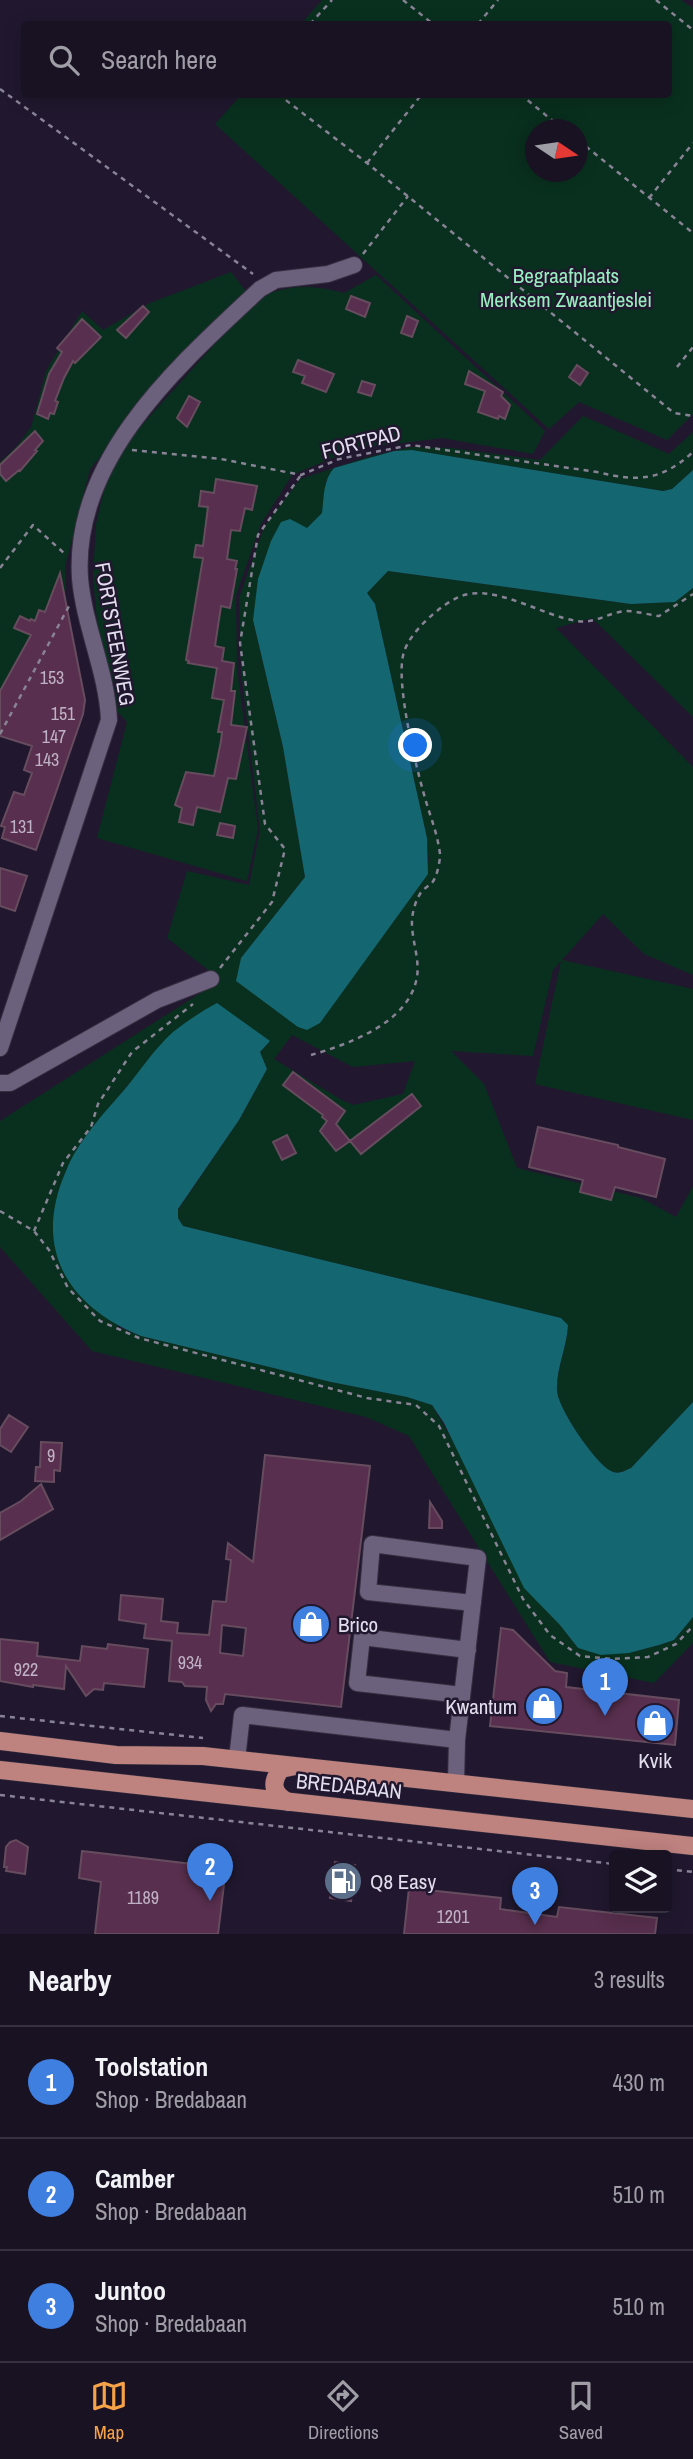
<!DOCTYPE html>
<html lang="en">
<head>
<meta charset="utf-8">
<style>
  :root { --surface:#191223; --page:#262030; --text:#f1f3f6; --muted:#9f9ea6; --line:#373241; --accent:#f6a248 }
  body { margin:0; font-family:"Archivo Narrow",sans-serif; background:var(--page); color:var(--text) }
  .controls { position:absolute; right:21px; bottom:21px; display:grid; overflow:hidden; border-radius:7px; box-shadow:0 4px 18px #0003 }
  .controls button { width:63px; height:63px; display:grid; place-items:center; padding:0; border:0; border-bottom:2px solid var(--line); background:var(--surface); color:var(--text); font:35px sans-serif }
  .compass { position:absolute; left:525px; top:119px; width:63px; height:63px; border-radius:50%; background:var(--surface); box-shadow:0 4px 18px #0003; rotate:103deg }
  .you { position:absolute; left:416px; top:746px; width:24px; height:24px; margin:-18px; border:5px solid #fff; border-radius:50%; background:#1a73e8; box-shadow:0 0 0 10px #1a73e833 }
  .badge { display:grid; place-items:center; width:46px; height:46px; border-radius:50%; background:var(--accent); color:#fff; font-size:23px; font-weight:700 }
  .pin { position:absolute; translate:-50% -58px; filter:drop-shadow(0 2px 4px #0008) }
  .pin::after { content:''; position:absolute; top:37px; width:24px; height:21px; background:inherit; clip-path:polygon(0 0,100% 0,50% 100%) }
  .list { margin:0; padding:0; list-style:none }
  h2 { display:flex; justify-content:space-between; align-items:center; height:91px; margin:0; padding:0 28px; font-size:30px }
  h2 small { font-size:23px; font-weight:400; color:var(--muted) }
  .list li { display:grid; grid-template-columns:46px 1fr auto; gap:21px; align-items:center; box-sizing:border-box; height:112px; padding:0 28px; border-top:2px solid var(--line) }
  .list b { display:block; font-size:26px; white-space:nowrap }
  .list p { margin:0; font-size:23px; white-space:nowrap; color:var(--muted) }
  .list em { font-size:23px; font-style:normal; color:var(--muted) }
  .icon { flex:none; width:38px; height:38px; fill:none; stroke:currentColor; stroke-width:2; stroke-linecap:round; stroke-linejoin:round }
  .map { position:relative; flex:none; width:693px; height:1934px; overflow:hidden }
  .search { position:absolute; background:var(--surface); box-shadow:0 4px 18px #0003; left:21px; right:21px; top:21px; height:77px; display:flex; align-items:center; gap:18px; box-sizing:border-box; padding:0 24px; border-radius:7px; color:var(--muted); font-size:26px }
  .sheet { height:427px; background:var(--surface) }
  nav { display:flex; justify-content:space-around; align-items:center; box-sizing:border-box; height:98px; border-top:2px solid var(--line); background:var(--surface); font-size:19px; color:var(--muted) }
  nav a { display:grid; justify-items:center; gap:4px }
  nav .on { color:var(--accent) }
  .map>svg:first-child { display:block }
  .green { fill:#09301e; fill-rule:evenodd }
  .water { fill:#146671 }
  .building { fill:#582f4e; stroke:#664c5e; stroke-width:2; fill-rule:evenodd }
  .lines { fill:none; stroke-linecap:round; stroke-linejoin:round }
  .minor-casing { stroke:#363041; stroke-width:18 }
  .major-casing { stroke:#363041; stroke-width:19 }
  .path { stroke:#898396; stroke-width:2.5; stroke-dasharray:5 5; stroke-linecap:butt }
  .minor { stroke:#6b617d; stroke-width:16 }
  .major { stroke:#be827f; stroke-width:18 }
  .labels { text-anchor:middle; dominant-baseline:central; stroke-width:5; stroke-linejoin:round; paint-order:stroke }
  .number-label { font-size:18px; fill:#c0b2c6 }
  .park-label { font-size:21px; fill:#99eebf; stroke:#21182f }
  .street-label { font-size:21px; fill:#e3deee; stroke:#21182f }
  .poi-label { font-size:21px; fill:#e3deee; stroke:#21182f; text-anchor:start }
</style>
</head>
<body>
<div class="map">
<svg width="693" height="1934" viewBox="0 0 693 1934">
  <rect width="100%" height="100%" fill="#21182f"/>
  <!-- green -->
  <path class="green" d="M322,0H681L693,8V414L667,440L579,402L549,429L215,124L241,95L668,94V24H301ZM536,130H578V172H536Z
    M231,272L247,293L166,377L90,469L65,567L66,606L0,729V462L17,446L31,427L46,371L82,311L103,330L150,303Z
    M376,275L545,431L533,454L442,438L354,449L292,475L261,524L236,595L237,668L258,829L247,881L97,838L127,722L114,708L98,631L93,577L96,524L104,490L117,453L257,297C291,285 309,284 344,293Z
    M583,416L669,454L693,432V470L672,489L663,491L412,450L326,481L323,513L307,528L253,620L283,747L305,877L241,958L429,862L427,838L375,604L367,593L388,571L631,604L675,602L693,588V717L592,618L556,628L693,767V975L644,954L603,914L562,960L693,989V1120L535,1084L561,961L553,970L533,1056L451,1051L484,1084L517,1168L641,1198L676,1217L693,1186V1402L631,1468C624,1471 618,1475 611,1471C595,1463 557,1407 557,1390C556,1369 567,1347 568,1326L561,1318L183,1226L178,1218V1210L239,1120L267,1069L260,1052L270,1041L172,1033L108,1109L83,1144L66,1170L57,1197L118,1327L141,1336L331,1382L407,1397L432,1405L560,1625L578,1648L629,1653L659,1645L674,1640L693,1617V1643L654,1683L550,1662L409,1436L366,1417L92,1351L0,1247V1121L221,980L167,938L187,871L249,885L260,831L241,671L239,598L264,527L300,479L368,457L411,447L452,448L540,460ZM292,1035L353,1067L415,1061L403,1094L353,1105L340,1099L274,1059Z"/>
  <!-- water -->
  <path class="water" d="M412,450L663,491L672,489L693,470V588L675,602L631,604L388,571L367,593L375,604L427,838L428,874L320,1023L307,1030L298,1027L236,981L241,958L305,877L283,747L253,620L258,579L271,541L281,522L290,519L307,528L322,513C324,498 323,480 334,468L394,451Z
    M217,1003L270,1041L260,1052L267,1069L239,1120L178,1209V1218L183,1226L561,1318L568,1325C567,1347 556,1369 557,1390C557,1407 595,1463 611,1471C618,1475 624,1471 631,1468L693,1402V1617L674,1640L659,1645L629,1653L601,1655L578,1648L560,1625L524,1588L444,1423L432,1405L407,1397L331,1382L141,1336C67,1306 32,1248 66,1171C78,1141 104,1113 125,1089C140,1071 155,1048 173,1032C187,1021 202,1011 217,1003Z"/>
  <!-- building -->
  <path class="building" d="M351,296L370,303L365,317L346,309Z
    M143,306L149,312L126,338L117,330Z
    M407,316L418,321L412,337L401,333Z
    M82,319L101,337L75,363L73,361L64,378L55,401L58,402L54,414L50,413L48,419L37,414L49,374L62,352L57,348Z
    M298,360L334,374L326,392L302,383L305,376L293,372Z
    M577,365L588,373L580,385L569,377Z
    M469,371L503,392L501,396L510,405L505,419L499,416L498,419L478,412L485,391L465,384Z
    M362,381L375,385L371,396L358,392Z
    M189,396L200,402L187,427L177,418Z
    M35,431L43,441L35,450L37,451L20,471L19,470L6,481L0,474V465Z
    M216,479L257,486L252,510L245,508L240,531L231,530L227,559L237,561L235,569H237L230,608L221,606L215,646L224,648L222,661L234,663L231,691H235L231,725L247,727L236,779L228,778L220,812L197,807L193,825L179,822L182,808L175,805L186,772L214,776L221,741L222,732H218L224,700L212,698L217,668L188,663L189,661L186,660L203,558L194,557L196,545L203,546L208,507L199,506L201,491L214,493Z
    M60,573L85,700L83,714L36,850L2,838L5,827L1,826L14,792L24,795L32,773L24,770L32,746L0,736V691L31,635L14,628L20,616L30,621L31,619L35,621L39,610L45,612Z
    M220,823L235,826L233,838L217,835Z
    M0,868L27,876L15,911L0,906Z
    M293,1072L345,1111L336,1124L350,1141L336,1151L320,1131L327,1121L322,1117L323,1115L283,1085Z
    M412,1094L421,1106L361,1154L350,1141Z
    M538,1127L618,1145V1147L665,1159L656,1197L615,1187L611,1200L580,1192L583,1180L529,1167Z
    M287,1135L296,1153L282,1160L273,1142Z
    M9,1415L28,1427L11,1452L0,1445V1429Z
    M41,1442L62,1443L60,1471L54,1470V1482L35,1481L36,1467H40Z
    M265,1455L370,1466L341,1707L225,1694L223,1704H216L211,1711L206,1700L207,1687L185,1686L182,1682L169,1681L172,1641L144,1638L146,1624L119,1620L121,1595L163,1599L161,1621L178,1623L177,1633L209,1635L213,1601L226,1602L231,1560L226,1559L228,1543L253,1562ZM222,1625L246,1628L243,1656L220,1653Z
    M41,1484L53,1509L0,1540V1513L21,1501Z
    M430,1502L442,1521V1528H429Z
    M501,1628L513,1630L555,1671L567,1673L566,1687L679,1700L675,1745L490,1726Z
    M0,1639L38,1643L37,1656L80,1661L82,1646L107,1649L108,1644L148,1649L144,1687L104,1683L103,1690L94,1689L86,1696L66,1666L64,1689L33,1685V1687L0,1681Z
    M16,1840L28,1847L25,1874L6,1871L7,1867H4L6,1847L10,1842Z
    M82,1851L226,1868L218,1934H95L101,1882L79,1878Z
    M335,1862L355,1865L351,1901L330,1898Z
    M409,1888L501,1898L500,1909L557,1917L559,1907L657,1918L655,1934H404Z"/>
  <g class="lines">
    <defs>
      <path id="minor" d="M0,1048L109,720C107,672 84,626 80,578C72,458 180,364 260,289L276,280L328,274L354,265
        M0,1083H10L157,1000L211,979
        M462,1695L357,1683L362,1637L468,1650
        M237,1759L242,1715L457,1740
        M456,1783L457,1740L478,1558L372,1544L368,1592L473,1603"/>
      <path id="major" d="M0,1741L116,1755L203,1756L693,1809
        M0,1770L693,1846
        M288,1802C273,1794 270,1783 281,1769L295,1766"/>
    </defs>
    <!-- minor casing -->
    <use href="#minor" class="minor-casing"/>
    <!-- major casing -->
    <use href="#major" class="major-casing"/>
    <!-- path -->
    <path class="path" d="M403,0L433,24
      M656,0L693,30
      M310,24L332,0
      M478,24L498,0
      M0,89L253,274
      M278,94L367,163L674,413L693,416
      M520,94L564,130
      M578,140L693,233
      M367,163L422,94
      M649,198L693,143
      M363,254L408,196
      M677,367L693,347
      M132,450L221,459L301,475L339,459L411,445L597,472C638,482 661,481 693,452
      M0,568L33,525L65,554
      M0,734L69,606
      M220,968L272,902L285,849L265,824L240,643L258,535L301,475
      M311,1055C349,1044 409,1023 417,977C420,958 411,939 412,919C413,911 415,902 420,894C422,890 427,887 431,884C437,878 440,862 440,854C438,838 433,823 428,808C418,776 394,681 404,652C410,632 440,605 459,597C493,582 542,616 577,621C596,624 608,612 627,611C637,611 649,615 659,616L693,594
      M0,1211L34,1231L49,1250L68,1288L100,1321L139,1338L367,1398L416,1405L439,1426L523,1599L550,1635L580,1656L612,1659L648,1657L676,1644L693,1626
      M34,1231L63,1163L91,1127L98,1104L132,1052L193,1004
      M0,1716L203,1738
      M0,1795L614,1864
      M667,1869L693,1872"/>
    <!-- minor -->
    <use href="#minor" class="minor"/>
    <!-- major -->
    <use href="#major" class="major"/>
  </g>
  <!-- icons -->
  <defs>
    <symbol id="shop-disc" viewBox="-11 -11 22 22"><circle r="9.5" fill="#3f7fe0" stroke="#21182f"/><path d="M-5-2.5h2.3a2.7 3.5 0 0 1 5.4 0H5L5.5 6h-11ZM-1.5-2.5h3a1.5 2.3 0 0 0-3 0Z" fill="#fff"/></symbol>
    <symbol id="fuel-disc" viewBox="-11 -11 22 22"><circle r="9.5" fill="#5c6f8a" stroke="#21182f"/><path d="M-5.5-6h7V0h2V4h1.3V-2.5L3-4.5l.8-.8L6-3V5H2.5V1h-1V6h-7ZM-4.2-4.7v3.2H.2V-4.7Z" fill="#fff"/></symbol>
  </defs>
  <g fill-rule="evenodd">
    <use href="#shop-disc" x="289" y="1602" width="44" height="44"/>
    <use href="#shop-disc" x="522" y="1684" width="44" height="44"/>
    <use href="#shop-disc" x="633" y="1701" width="44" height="44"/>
    <use href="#fuel-disc" x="321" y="1859" width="44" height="44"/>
  </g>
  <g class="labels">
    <!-- number labels -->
    <g class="number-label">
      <text x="52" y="677">153</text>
      <text x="63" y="713">151</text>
      <text x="54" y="736">147</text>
      <text x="47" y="759">143</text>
      <text x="22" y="826">131</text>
      <text x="51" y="1455">9</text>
      <text x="190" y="1662">934</text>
      <text x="26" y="1669">922</text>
      <text x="143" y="1897">1189</text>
      <text x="453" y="1916">1201</text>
    </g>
    <!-- park labels -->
    <g class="park-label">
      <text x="566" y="275">Begraafplaats<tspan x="566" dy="24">Merksem Zwaantjeslei</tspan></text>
    </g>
    <!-- street labels -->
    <g class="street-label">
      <text transform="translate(361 442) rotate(-14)">FORTPAD</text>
      <text transform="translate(115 634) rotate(80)">FORTSTEENWEG</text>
      <text transform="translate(349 1786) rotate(6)">BREDABAAN</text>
    </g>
    <!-- poi labels -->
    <g class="poi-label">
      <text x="338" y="1624">Brico</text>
      <text x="517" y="1706" text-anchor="end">Kwantum</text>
      <text x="655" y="1760" text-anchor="middle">Kvik</text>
      <text x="370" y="1881">Q8 Easy</text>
    </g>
  </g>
</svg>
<div class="controls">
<button><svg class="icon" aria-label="layers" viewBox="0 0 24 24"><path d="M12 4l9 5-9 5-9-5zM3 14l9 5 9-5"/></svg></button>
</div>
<svg class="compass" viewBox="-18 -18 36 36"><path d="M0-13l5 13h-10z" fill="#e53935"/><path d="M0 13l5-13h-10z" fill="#9f9ea6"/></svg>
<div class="you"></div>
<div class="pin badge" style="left:605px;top:1716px;background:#3f7fe0">1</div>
<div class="pin badge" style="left:210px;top:1901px;background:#3f7fe0">2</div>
<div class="pin badge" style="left:535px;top:1925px;background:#3f7fe0">3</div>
<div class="search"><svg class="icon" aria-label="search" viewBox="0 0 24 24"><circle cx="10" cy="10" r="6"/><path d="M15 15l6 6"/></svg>Search here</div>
</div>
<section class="sheet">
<h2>Nearby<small>3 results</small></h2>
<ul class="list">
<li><span class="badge" style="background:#3f7fe0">1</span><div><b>Toolstation</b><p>Shop · Bredabaan</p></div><em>430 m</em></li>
<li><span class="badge" style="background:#3f7fe0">2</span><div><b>Camber</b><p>Shop · Bredabaan</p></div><em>510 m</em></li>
<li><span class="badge" style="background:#3f7fe0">3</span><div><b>Juntoo</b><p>Shop · Bredabaan</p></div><em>510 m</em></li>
</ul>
</section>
<nav>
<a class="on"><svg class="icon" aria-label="map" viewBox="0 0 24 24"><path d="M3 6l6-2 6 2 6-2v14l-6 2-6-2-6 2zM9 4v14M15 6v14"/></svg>Map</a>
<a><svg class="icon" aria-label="directions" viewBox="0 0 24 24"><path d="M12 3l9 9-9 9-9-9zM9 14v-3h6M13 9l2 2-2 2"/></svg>Directions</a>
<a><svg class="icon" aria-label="saved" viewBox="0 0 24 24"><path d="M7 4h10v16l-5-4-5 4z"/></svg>Saved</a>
</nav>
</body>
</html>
